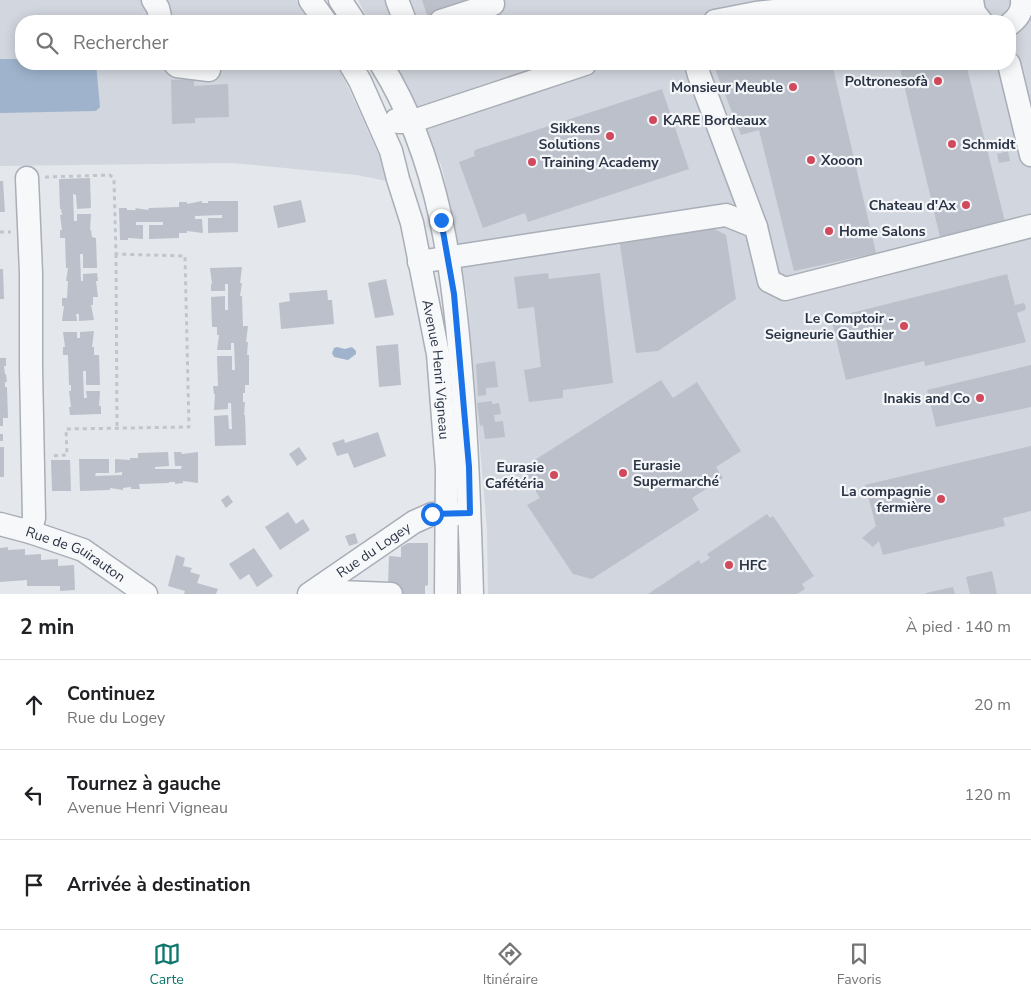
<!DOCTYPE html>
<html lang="fr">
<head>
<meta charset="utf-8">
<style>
  :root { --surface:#fff; --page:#f2f2f2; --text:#202124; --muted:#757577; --line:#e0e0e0; --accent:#0f766e }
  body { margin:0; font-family:"Nunito Sans",sans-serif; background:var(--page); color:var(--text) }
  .stop { position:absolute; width:15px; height:15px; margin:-11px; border:4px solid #1a73e8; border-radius:50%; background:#fff }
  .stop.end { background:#1a73e8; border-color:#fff; box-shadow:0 1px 5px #0008 }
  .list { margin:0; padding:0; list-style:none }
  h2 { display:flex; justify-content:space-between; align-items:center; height:65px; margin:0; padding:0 20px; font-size:21px }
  h2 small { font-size:16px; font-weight:400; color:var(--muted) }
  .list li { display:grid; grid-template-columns:32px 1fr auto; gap:15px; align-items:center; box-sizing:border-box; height:90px; padding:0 20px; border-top:1px solid var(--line) }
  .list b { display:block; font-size:19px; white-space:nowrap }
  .list p { margin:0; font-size:16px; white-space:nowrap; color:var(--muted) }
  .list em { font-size:16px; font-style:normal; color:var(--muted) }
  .icon { flex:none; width:28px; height:28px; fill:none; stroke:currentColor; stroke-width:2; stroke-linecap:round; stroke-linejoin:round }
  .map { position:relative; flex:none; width:1031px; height:594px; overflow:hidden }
  .search { position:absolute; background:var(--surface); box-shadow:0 2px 12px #0003; left:15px; right:15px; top:15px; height:55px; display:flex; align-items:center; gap:12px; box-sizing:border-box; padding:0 18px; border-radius:20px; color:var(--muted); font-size:19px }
  .sheet { height:335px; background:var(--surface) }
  nav { display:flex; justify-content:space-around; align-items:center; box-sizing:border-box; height:70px; border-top:1px solid var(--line); background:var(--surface); font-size:14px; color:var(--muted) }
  nav a { display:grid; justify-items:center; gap:2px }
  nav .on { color:var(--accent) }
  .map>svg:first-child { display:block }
  .built { fill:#d2d6de }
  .water { fill:#9fb4cc }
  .building { fill:#bbc0ca }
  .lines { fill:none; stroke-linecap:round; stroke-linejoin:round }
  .minor-casing { stroke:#a9aeb7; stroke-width:25 }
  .path { stroke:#c2c5cb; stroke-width:3; stroke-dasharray:4 4; stroke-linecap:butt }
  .minor { stroke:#f7f8fa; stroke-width:22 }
  .route { stroke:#1a73e8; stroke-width:6 }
  .poi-dot { fill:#d1495b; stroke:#f4f6f9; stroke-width:2 }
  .labels { text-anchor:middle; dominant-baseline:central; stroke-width:4.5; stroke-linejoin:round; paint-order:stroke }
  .poi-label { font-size:14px; font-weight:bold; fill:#2b3445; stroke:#f4f6f9; text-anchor:end }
  .street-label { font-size:14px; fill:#2b3445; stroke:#f4f6f9 }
</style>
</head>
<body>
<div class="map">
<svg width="1031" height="594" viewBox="0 0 1031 594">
  <rect width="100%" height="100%" fill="#e4e7ec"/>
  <!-- built -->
  <path class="built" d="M0,0H296L312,21H21V64H336L349,89L391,182L357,175L232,163L0,166Z
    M358,0H1031V594H488L487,530L467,296L442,167L392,64H1010V21H369Z"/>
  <!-- water -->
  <path class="water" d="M0,59H21V64H96L100,107L96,111L0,113Z
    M337,347L345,349L352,347L356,351V354L348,360L334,357L332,353L334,348Z"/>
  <!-- building -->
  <path class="building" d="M422,0H480L428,18Z
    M742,64H832L876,253L794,271L759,130L741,135L715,69Z
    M905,64H966L1005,222L940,237L900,68Z
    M194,79V86L228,84L229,117L195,118V123L172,124L171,80Z
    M662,89L689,169L528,222L525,213L483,228L459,162L475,156L474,153L475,150Z
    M1008,151L1010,161L999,163L997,154Z
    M90,178L91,208L77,209L76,195L73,194L74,221H77V214H91L90,230H91L92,237L96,238L97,268H83V254H80L81,281H83V274L97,273L98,281H96L98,297H93V305H91L94,320L79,321V314H76L77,321H62L64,306H62V298H67L68,281H66L68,268H66L65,238H60V230H62L60,215H62L61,209H60L59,179Z
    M0,181H3L5,212H0Z
    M301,200L306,222L278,228L273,206Z
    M202,201V203H208V201H238V232L208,233V218H222V215L195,216V219H202L203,233L187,231V233H179V238L149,239V225H163V222H136V225H143V239L128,238V240H120L119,208H127V210H136L135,208L148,210L149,208L179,207V202H187V204Z
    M705,224L726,235L736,299L658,351L636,353L619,238Z
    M242,267L240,283H242L240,296H242L243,326H248L246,342H248L247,355H249V385H245V393H243V402H245L244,415H245L246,445L215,446L214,416L228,415L229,429H232L231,403H228V409L214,410L215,394H214L213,386H218L217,356H232V370H235L234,343H231V350H217L219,335H217V327H212L211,297L225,296V310H228V284H225V291H211V284H212L210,268Z
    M0,269H3L4,299H0Z
    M548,273L549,279L600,273L613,383L563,390V398L529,402L524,370L541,367L534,307L518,309L514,277Z
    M1007,274L1015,305L1024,303L1026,307L1025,310L1017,313L1026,342L925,366L924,361L846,380L831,318Z
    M386,279L394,315L375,318L368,283Z
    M327,290L328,300H332L334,324L281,329L279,303L290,301L289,293Z
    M94,331L92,347H94V355H99L100,385H86V371H83L84,398H87L86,391H100L99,406H101V414L70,415L69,407H71L69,391H71V385H69L68,355H63V347H65L63,332H77V338H80V332Z
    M398,344L401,385L379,387L376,346Z
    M0,358H6V366H4L5,374H6L7,382H5V387H7L8,418H3V426H0Z
    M495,361L498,387L486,388V395L478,396L476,364Z
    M1031,365V407L936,427L927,390Z
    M661,380L673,398L697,382L741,451L716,467L723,478L692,498L699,510L592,579L573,574L527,505L540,498L522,468Z
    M492,401V404L499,403L501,414L494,415L495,422L503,421L505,437L485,439L483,425L480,426L477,403Z
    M378,432L386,456L354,468L348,453L337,456L332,443L344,439L345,443Z
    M0,434H3V441H0Z
    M1031,446V511L1003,518L1005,526L883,555L879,541L873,547L862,538L876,526L865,485Z
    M0,447H4V477H0Z
    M299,447L307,459L297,466L289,454Z
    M168,452L169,466L155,467V469H181L182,466H175L174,452H181L182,454L198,452V483L183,481V483L175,484V482H169V483L139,484L140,489H131V487L123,488V490L110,488V490L80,491L79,459H109V473H96L95,476L122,475V472L115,473V459L130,460V458H138V453Z
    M51,460H70L71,491H52Z
    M228,495L233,502L226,508L221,500Z
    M288,512L296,524L303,519L310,530L280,550L265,527Z
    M767,514L770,518L773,516L814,576L802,584L805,589L797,594H648L699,560L701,564L710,558L707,554Z
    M355,533L358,543L349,546L345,536Z
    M408,543H428V585L425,586V594H400V585H388L389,556L401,557V547Z
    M8,547V550L25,549V555L41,554V560L58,559V566L74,565L75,590L60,591V586H27V580L0,582V548Z
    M254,548L273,576L257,587L249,574L240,580L229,564Z
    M176,555L185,558L183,566L192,568L190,572L200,575L197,583L218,589L216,594H184L185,591L168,586Z
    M992,571L997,594H970L966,577Z
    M953,587L955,594H926V593Z"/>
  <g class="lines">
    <defs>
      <g id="minor">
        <path d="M153,0L158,8L161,21"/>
        <path d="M310,0L325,21"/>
        <path d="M340,0L354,21"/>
        <path d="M397,0L405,21"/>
        <path d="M972,0L974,12L981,21"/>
        <path d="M441,21L493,4"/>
        <path d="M715,21L756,13L819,6L971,4"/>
        <path d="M1010,24C1018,18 1023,10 1022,0"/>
        <path d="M175,64L177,66L209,70"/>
        <path id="s1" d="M350,64L360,81L391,151L398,179L412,223L438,354L447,469L446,594"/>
        <path d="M381,64C440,158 454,274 462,383C468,453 470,523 472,594"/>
        <path d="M696,64L699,75L756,227"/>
        <path d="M1009,64L1031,155"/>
        <path d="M396,120L399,122H410L585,64"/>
        <path d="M27,178L31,273V369L34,518L30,532"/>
        <path d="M419,262L726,215L756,227L769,281L785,289L1031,226"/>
        <path id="s2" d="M0,524L30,532L83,550L146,594"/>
        <path d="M330,580L339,592L391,594"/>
        <path id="s3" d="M309,594L414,522L432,514H462"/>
      </g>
    </defs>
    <!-- minor casing -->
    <use href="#minor" class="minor-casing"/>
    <!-- path -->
    <path class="path" d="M45,177L110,175L114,179L116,254L185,256L189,427L66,429L67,455L50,456
      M0,232H11
      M116,254L117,428"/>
    <!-- minor -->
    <use href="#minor" class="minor"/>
  </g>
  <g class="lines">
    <!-- route -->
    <path class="route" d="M432,514L470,513L469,467L454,294L441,220"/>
  </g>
  <!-- markers -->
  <g class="poi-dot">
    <circle cx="938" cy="81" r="5"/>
    <circle cx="793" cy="87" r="5"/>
    <circle cx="653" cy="120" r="5"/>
    <circle cx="610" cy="136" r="5"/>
    <circle cx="952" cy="144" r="5"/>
    <circle cx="811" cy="160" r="5"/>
    <circle cx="532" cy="162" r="5"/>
    <circle cx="966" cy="205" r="5"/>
    <circle cx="829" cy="231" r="5"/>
    <circle cx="904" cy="326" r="5"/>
    <circle cx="980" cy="398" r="5"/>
    <circle cx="623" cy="473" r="5"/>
    <circle cx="554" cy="475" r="5"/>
    <circle cx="941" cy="499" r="5"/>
    <circle cx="729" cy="565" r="5"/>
  </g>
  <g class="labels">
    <!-- poi labels -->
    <g class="poi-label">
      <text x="928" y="81">Poltronesofà</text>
      <text x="783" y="87">Monsieur Meuble</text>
      <text x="663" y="120" text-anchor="start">KARE Bordeaux</text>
      <text x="600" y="128">Sikkens<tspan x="600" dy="16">Solutions</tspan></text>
      <text x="962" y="144" text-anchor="start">Schmidt</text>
      <text x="821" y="160" text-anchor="start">Xooon</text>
      <text x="542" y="162" text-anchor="start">Training Academy</text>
      <text x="956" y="205">Chateau d'Ax</text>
      <text x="839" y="231" text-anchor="start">Home Salons</text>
      <text x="894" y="318">Le Comptoir -<tspan x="894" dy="16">Seigneurie Gauthier</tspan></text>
      <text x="970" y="398">Inakis and Co</text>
      <text x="633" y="465" text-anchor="start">Eurasie<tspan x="633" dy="16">Supermarché</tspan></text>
      <text x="544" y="467">Eurasie<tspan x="544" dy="16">Cafétéria</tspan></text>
      <text x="931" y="491">La compagnie<tspan x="931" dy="16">fermière</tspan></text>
      <text x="739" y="565" text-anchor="start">HFC</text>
    </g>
    <!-- street labels -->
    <g class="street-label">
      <text stroke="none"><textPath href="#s1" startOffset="320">Avenue Henri Vigneau</textPath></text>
      <text stroke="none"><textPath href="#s3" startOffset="78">Rue du Logey</textPath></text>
      <text stroke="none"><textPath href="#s2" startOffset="82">Rue de Guirauton</textPath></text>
    </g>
  </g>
</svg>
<div class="stop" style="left:432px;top:514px"></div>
<div class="stop end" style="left:441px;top:220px"></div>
<div class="search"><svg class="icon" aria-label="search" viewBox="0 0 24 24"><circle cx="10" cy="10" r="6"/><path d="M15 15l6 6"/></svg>Rechercher</div>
</div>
<section class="sheet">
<h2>2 min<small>À pied · 140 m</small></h2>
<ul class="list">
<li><svg class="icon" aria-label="ahead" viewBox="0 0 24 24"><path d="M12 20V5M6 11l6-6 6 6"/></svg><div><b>Continuez</b><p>Rue du Logey</p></div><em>20 m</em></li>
<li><svg class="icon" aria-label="left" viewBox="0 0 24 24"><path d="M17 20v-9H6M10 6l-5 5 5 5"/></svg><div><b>Tournez à gauche</b><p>Avenue Henri Vigneau</p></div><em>120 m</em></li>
<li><svg class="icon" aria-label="arrive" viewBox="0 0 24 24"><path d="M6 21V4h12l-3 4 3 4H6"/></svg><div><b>Arrivée à destination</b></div></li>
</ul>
</section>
<nav>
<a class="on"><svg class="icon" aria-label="map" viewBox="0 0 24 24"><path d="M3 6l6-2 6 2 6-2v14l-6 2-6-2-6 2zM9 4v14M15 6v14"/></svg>Carte</a>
<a><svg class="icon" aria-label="directions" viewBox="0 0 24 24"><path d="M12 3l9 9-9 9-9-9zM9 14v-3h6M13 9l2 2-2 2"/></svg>Itinéraire</a>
<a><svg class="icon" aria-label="saved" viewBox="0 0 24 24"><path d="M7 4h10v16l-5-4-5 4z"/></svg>Favoris</a>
</nav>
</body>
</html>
